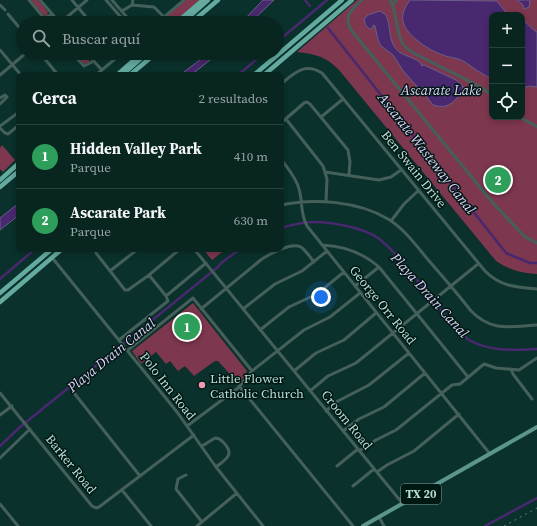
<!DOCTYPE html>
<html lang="es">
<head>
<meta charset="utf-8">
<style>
  :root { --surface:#082520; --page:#112d29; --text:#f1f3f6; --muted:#98a5a5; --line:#29423e; --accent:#8c9099 }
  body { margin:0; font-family:"Source Serif 4",serif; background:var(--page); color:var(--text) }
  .controls { position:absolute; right:12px; top:12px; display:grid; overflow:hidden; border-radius:8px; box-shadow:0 2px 6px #0003 }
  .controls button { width:36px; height:36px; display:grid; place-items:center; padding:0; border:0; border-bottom:1px solid var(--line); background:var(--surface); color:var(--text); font:20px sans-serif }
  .you { position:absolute; left:321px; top:297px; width:14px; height:14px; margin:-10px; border:3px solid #fff; border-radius:50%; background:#1a73e8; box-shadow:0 0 0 6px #1a73e833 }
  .badge { display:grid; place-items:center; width:26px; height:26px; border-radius:50%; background:var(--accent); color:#fff; font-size:13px; font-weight:700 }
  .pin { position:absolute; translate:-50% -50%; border:2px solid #fff; box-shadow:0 1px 4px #0006 }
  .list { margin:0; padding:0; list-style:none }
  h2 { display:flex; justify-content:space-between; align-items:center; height:52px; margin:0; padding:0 16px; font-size:17px }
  h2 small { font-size:13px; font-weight:400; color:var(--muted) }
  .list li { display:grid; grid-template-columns:26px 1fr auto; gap:12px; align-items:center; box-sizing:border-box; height:64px; padding:0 16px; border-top:1px solid var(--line) }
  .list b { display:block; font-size:15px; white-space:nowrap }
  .list p { margin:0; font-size:13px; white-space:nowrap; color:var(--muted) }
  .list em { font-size:13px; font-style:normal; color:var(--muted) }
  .icon { flex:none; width:22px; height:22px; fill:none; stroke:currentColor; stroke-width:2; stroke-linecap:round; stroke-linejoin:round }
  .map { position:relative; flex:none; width:537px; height:526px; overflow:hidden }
  .search { position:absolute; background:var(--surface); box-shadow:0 2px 6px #0003; left:16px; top:16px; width:268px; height:44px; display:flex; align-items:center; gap:10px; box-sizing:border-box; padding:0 14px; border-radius:22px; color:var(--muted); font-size:15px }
  .panel { position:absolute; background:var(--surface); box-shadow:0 2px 6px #0003; left:16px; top:72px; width:268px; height:180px; border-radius:8px }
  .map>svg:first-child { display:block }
  .green { fill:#7d374e; fill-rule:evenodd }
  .water { fill:#48286e; stroke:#6a5e8d }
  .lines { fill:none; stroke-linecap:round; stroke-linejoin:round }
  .canal { stroke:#48286e; stroke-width:2.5 }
  .minor { stroke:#45605b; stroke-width:3 }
  .major { stroke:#5c958b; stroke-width:4 }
  .highway { stroke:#64aa9e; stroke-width:4.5 }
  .rail { stroke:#5d827b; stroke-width:1; stroke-dasharray:2 4; stroke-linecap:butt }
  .poi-dot { fill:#f19ab3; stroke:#001814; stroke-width:1.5 }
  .labels { text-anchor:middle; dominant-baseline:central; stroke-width:3; stroke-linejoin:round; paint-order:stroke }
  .shield { fill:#001814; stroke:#82a09a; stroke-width:1 }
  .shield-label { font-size:12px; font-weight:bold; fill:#b9dbd4 }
  .street-label { font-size:13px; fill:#b9dbd4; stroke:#001814 }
  .poi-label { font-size:13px; fill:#b9dbd4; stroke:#001814; text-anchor:start }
  .water-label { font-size:14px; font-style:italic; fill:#dfd1fa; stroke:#001814 }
</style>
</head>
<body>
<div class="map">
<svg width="537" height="526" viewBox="0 0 537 526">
  <rect width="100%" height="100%" fill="#0a312b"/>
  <!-- green -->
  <path class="green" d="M31,0H38L48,12L47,15L46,16L43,15Z
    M186,0H200L173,23H159Z
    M357,0H537V274C521,273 509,270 496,261L339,70C325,56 315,54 297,52ZM492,15H522V117H492Z
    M74,53H83L89,60V62L84,64Z
    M2,145L15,160L3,172L0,169V148Z
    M203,249H226L212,260Z
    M193,303L247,371L241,382H237L218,361H215L194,376L185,366L178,371L170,361L166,364L156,352L141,364L132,351Z"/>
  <!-- water -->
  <path class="water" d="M263,0H274L250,23H241Z
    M410,0L497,1L508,15H492V78C481,75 472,66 463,61C455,57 450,58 443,55C428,50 399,32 403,14C404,9 407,4 410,0Z
    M517,0H530L529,7L524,9L523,5Z
    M380,11L386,15C391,26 388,39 396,49C402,57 419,57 422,66L424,65L456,80L463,86C463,93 453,104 446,106C442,107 437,106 433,105L426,96L404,72L393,55L381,46L378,40L375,26L373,25V28L371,29C366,28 365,24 364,19L368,15Z
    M522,20C528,23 531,29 537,32V87L530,86L522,88Z
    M209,53H219L191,75H180Z
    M19,203V215L0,230V218Z"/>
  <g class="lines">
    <!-- canal -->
    <path class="canal" d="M305,0L310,6
      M328,28L506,253L530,263H537
      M277,42L327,0
      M238,75L264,53
      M281,228C291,225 303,222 314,222C332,222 364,228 378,238C401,256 418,282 436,304C446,316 456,331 469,340C490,352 514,350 537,349
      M0,279L35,249
      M0,446L20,427L218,267C219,263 235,253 241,249
      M485,526L537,498"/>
    <!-- minor -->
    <path class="minor" d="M29,0L44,18L52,14
      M40,0L60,23
      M72,0L91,23
      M106,0L126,23
      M112,0L132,23
      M362,0C352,10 343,14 351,30L493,203L525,237L537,243
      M390,0C398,13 395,31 403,44C409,53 421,56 429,61C450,72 473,81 492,95
      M0,5L5,10
      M132,5L154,7L164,17
      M393,5L396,0
      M122,11L132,5L133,0
      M8,14L23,32
      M60,23L87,0
      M157,23L184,0
      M0,50L21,75
      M40,53L58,75
      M72,53L84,66L94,61
      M86,53L102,70
      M0,75L26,53
      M96,75L122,53
      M281,84C294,73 305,62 322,73L485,271C501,287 516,287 537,289
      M0,98L5,95L7,97L0,104
      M321,117L343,99
      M520,117L537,127
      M286,119L323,166L327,179L326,201
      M281,123L304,103L307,102L310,104L348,150L350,162L349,174
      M0,126L19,112
      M0,128L5,133L8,134L19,125
      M281,159C288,169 296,177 299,189C303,202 300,214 307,226L490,454
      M325,172L379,180L391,177L401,170
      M281,205C314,198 358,201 388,219C405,229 417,247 430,262C444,278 458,294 471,311C492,332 510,327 537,325
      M391,221L404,204L419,190
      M322,245C344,246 362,252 379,267L468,377
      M96,249V253L125,290H128L149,275L180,249
      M194,249L403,504
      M54,260L177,412L216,467L263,526
      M110,271L138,249
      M355,286L379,267
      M166,296L206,263
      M201,309L262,259C270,254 291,242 301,247C306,251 310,257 314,262
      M243,309L275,284L302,271L327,251
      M260,330L289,307L317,294L344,272
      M119,340L168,301L166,296L149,275
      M128,350L193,298L252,371
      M511,369L513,374L532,399
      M294,371L316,353L344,340L376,313
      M239,386L353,526
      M310,391L328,376L356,363L478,264
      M0,393L92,506L96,508L99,507L194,435
      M74,393L140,476
      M326,411L338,401L369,385L409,353
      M0,415L12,406
      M187,426L238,388L252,371L304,330L330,317L360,293
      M343,431L359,419L384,407L425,373
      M202,446L215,438C220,438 221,440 224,443C235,455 226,459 216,467
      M359,451L376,440L396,430L442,393L452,385L460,384L484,364L496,368L519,370L537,358
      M0,458L30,429
      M337,466L358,449
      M377,472L387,465L414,451L459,414
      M186,475L178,479L176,489L202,522
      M353,486L374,469
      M122,490L151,526
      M0,504L18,526
      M379,517L384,526
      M197,526L237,493"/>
    <!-- major -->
    <path class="major" d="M363,526L537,427"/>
    <!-- highway -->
    <path class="highway" d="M176,23L203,0
      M182,23L208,0
      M191,23L218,0
      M117,75L142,53
      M122,75L147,53
      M130,75L156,53
      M254,75L342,0
      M264,75L352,0
      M0,180L19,163
      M0,187L19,171
      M0,293L52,249
      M0,302L62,249"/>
    <!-- rail -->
    <path class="rail" d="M504,526L537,508"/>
  </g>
  <!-- markers -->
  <circle class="poi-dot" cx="202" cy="385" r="4"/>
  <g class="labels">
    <!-- shield labels -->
    <rect class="shield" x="401" y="484" width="40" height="20" rx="3"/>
    <g class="shield-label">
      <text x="421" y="494">TX 20</text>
    </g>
    <!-- street labels -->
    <g class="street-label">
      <text transform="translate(414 169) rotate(51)">Ben Swain Drive</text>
      <text transform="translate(383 305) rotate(51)">George Orr Road</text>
      <text transform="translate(168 386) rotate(52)">Polo Inn Road</text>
      <text transform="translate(347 420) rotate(51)">Croom Road</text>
      <text transform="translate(71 464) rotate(51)">Barker Road</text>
    </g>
    <!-- poi labels -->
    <g class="poi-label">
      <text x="210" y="378">Little Flower<tspan x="210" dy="15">Catholic Church</tspan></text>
    </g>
    <!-- water labels -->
    <g class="water-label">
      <text x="441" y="90">Ascarate Lake</text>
      <text transform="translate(427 153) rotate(52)">Ascarate Wasteway Canal</text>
      <text transform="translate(430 295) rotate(48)">Playa Drain Canal</text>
      <text transform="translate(111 355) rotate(-39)">Playa Drain Canal</text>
    </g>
  </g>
</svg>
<div class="controls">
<button>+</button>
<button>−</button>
<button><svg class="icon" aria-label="locate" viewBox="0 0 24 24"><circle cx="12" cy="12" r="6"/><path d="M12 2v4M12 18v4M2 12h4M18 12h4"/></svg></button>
</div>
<div class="you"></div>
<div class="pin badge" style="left:187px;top:327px;background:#2e9e5b">1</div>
<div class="pin badge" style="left:498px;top:180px;background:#2e9e5b">2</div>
<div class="search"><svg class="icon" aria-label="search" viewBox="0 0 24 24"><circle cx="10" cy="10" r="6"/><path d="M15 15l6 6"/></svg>Buscar aquí</div>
<section class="panel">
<h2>Cerca<small>2 resultados</small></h2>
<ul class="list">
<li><span class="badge" style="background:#2e9e5b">1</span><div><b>Hidden Valley Park</b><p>Parque</p></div><em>410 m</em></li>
<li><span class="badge" style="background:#2e9e5b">2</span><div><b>Ascarate Park</b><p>Parque</p></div><em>630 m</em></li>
</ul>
</section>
</div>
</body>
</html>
